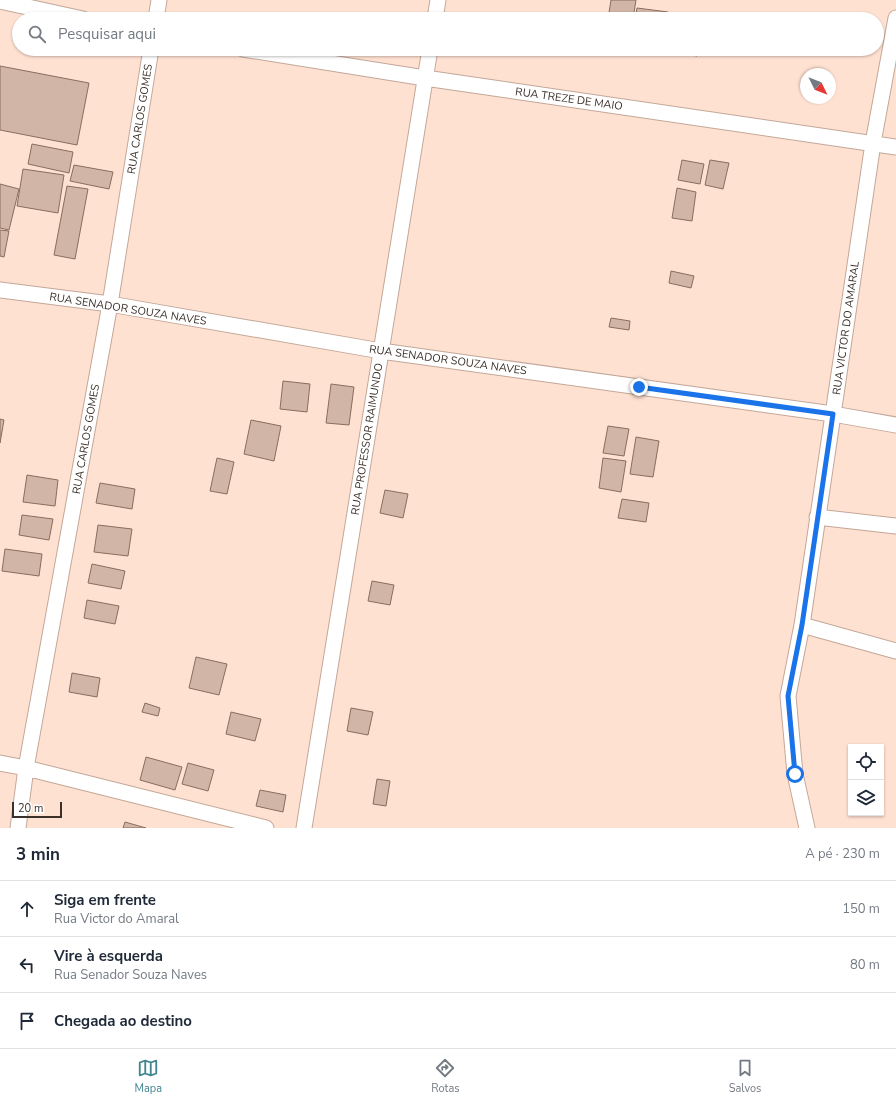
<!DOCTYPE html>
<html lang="pt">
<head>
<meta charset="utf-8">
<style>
  :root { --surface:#fff; --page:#f2f2f3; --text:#1f2937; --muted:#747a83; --line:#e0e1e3; --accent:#408690 }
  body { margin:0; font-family:"Nunito Sans",sans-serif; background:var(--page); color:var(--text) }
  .controls { position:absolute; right:12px; bottom:12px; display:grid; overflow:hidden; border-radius:0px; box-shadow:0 1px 3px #0004 }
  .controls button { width:36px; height:36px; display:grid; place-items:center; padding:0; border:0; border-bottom:1px solid var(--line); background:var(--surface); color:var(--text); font:20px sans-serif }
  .compass { position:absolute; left:800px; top:68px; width:36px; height:36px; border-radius:50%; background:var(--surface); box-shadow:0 1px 3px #0004; rotate:133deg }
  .scale { position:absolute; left:12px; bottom:10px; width:50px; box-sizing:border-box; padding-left:4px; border:2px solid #3b302a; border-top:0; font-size:11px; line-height:14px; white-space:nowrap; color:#3b302a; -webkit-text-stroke:3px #fff; paint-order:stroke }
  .stop { position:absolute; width:12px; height:12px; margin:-9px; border:3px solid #1a73e8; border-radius:50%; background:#fff }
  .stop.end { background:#1a73e8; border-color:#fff; box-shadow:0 1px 4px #0008 }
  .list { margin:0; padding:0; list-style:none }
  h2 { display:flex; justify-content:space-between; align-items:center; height:52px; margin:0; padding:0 16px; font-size:17px }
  h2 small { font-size:13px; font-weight:400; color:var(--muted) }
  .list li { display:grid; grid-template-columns:26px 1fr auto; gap:12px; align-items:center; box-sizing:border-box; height:56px; padding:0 16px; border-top:1px solid var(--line) }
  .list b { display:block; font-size:15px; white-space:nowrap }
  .list p { margin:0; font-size:13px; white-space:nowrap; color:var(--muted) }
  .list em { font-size:13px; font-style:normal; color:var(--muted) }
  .icon { flex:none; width:22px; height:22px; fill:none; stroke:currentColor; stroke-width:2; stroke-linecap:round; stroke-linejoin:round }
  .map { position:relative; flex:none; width:896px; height:828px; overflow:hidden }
  .search { position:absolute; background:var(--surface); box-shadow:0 1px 3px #0004; left:12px; right:12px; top:12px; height:44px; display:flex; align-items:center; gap:10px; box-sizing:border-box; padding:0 14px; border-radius:22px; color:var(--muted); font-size:15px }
  .sheet { height:220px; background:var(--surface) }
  nav { display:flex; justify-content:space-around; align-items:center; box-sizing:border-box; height:56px; border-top:1px solid var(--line); background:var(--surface); font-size:11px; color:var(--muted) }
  nav a { display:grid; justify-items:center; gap:2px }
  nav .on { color:var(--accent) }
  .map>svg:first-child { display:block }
  .building { fill:#d1b5a6; stroke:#886e60 }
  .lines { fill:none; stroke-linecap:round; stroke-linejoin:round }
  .street-casing { stroke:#c3a798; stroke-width:17 }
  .street { stroke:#fff; stroke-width:15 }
  .route { stroke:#1a73e8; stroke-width:5 }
  .labels { text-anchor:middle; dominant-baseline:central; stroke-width:4; stroke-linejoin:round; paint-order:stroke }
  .street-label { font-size:11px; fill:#3b302a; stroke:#fff }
</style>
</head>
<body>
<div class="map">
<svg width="896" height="828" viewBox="0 0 896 828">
  <rect width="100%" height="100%" fill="#ffe1d2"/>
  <!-- building -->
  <path class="building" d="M611,0H636L633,19H608Z
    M637,8L668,12L667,19H635Z
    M675,49H698L697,56L674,51Z
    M0,66L89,83L77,145L0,130Z
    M32,144L73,152L69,173L28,164Z
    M682,160L704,164L700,184L678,180Z
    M710,160L729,163L723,189L705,185Z
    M74,165L113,172L109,189L70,181Z
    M23,169L64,175L58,213L17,206Z
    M0,184L19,189L9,230L0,228Z
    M67,186L88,189L75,259L54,255Z
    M677,188L696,192L692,221L672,218Z
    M0,230L9,231L4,257L0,256Z
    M671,271L694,276L691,288L669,283Z
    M611,318L630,321L629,330L609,327Z
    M283,381L310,384L307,412L280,409Z
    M331,384L354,387L349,425L326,423Z
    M0,419L4,420L0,443Z
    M251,420L281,426L274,461L244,454Z
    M608,426L629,429L624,456L603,453Z
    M636,437L659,441L653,477L630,474Z
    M217,458L234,462L227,494L210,491Z
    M603,458L626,461L621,492L599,488Z
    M27,475L58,480L55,506L23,502Z
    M100,483L135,489L132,509L96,503Z
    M385,490L408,494L403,518L380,513Z
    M622,499L649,503L646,522L618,518Z
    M22,515L53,519L49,540L19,535Z
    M98,525L132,529L128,556L94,552Z
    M5,549L42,554L39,576L2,571Z
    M92,564L125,571L121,589L88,583Z
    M372,581L394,585L390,605L368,601Z
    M87,600L119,606L115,624L84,618Z
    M196,657L227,664L219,695L189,688Z
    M72,673L100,678L97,697L69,692Z
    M145,703L160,708L158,716L142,712Z
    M351,708L373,712L368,735L347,731Z
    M231,712L261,719L255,741L226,734Z
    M146,757L182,767L175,790L140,780Z
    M188,763L214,770L208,791L182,784Z
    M377,779L390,781L386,806L373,804Z
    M260,790L286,795L283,812L256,806Z
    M125,822L146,828H123Z"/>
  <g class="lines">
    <defs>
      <path id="street" d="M0,1L83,19
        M156,19L159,0
        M435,19L438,0
        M243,49L425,78L896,147
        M0,290L110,304L381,351L833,414L896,425
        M817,517L896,526
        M802,625L896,651
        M0,763L26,768L266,828
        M18,828L26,768L110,304L151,49
        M304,828L430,49
        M807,828L795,774L788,696L802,625L873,143L896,18"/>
    </defs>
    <!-- street casing -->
    <use href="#street" class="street-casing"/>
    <!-- street -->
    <use href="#street" class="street"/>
  </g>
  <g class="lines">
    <!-- route -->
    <path class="route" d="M639,387L833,414L802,625L788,696L795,774"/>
  </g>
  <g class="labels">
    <!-- street labels -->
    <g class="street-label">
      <text transform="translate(569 99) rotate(8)">RUA TREZE DE MAIO</text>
      <text transform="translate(140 119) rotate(-81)">RUA CARLOS GOMES</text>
      <text transform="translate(128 309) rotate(9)">RUA SENADOR SOUZA NAVES</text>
      <text transform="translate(846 328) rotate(-82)">RUA VICTOR DO AMARAL</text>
      <text transform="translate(448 360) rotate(8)">RUA SENADOR SOUZA NAVES</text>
      <text transform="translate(86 439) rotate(-80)">RUA CARLOS GOMES</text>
      <text transform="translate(367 439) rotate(-81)">RUA PROFESSOR RAIMUNDO</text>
    </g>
  </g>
</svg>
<div class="controls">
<button><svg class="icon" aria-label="locate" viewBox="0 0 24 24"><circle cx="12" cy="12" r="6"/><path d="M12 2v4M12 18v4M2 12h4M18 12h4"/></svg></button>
<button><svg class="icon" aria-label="layers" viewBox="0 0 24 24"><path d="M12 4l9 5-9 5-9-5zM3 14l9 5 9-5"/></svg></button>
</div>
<svg class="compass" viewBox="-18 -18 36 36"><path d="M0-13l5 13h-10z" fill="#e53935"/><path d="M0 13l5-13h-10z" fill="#747a83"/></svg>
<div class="scale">20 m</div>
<div class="stop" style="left:795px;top:774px"></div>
<div class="stop end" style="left:639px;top:387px"></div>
<div class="search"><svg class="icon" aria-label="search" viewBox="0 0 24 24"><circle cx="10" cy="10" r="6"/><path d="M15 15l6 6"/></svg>Pesquisar aqui</div>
</div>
<section class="sheet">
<h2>3 min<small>A pé · 230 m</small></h2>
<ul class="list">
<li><svg class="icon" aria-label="ahead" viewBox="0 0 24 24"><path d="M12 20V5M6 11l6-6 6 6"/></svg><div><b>Siga em frente</b><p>Rua Victor do Amaral</p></div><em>150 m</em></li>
<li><svg class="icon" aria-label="left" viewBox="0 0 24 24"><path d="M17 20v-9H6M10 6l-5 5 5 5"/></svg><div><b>Vire à esquerda</b><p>Rua Senador Souza Naves</p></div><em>80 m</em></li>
<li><svg class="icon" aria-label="arrive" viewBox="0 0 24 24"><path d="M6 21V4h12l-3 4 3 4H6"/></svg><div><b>Chegada ao destino</b></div></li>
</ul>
</section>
<nav>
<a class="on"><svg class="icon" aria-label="map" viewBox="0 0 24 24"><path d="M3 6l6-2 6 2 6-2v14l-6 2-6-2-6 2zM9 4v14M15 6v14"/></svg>Mapa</a>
<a><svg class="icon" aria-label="directions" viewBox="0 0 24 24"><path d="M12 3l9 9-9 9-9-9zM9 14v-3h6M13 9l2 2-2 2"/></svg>Rotas</a>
<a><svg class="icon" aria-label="saved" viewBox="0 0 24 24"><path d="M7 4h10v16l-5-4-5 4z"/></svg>Salvos</a>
</nav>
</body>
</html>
